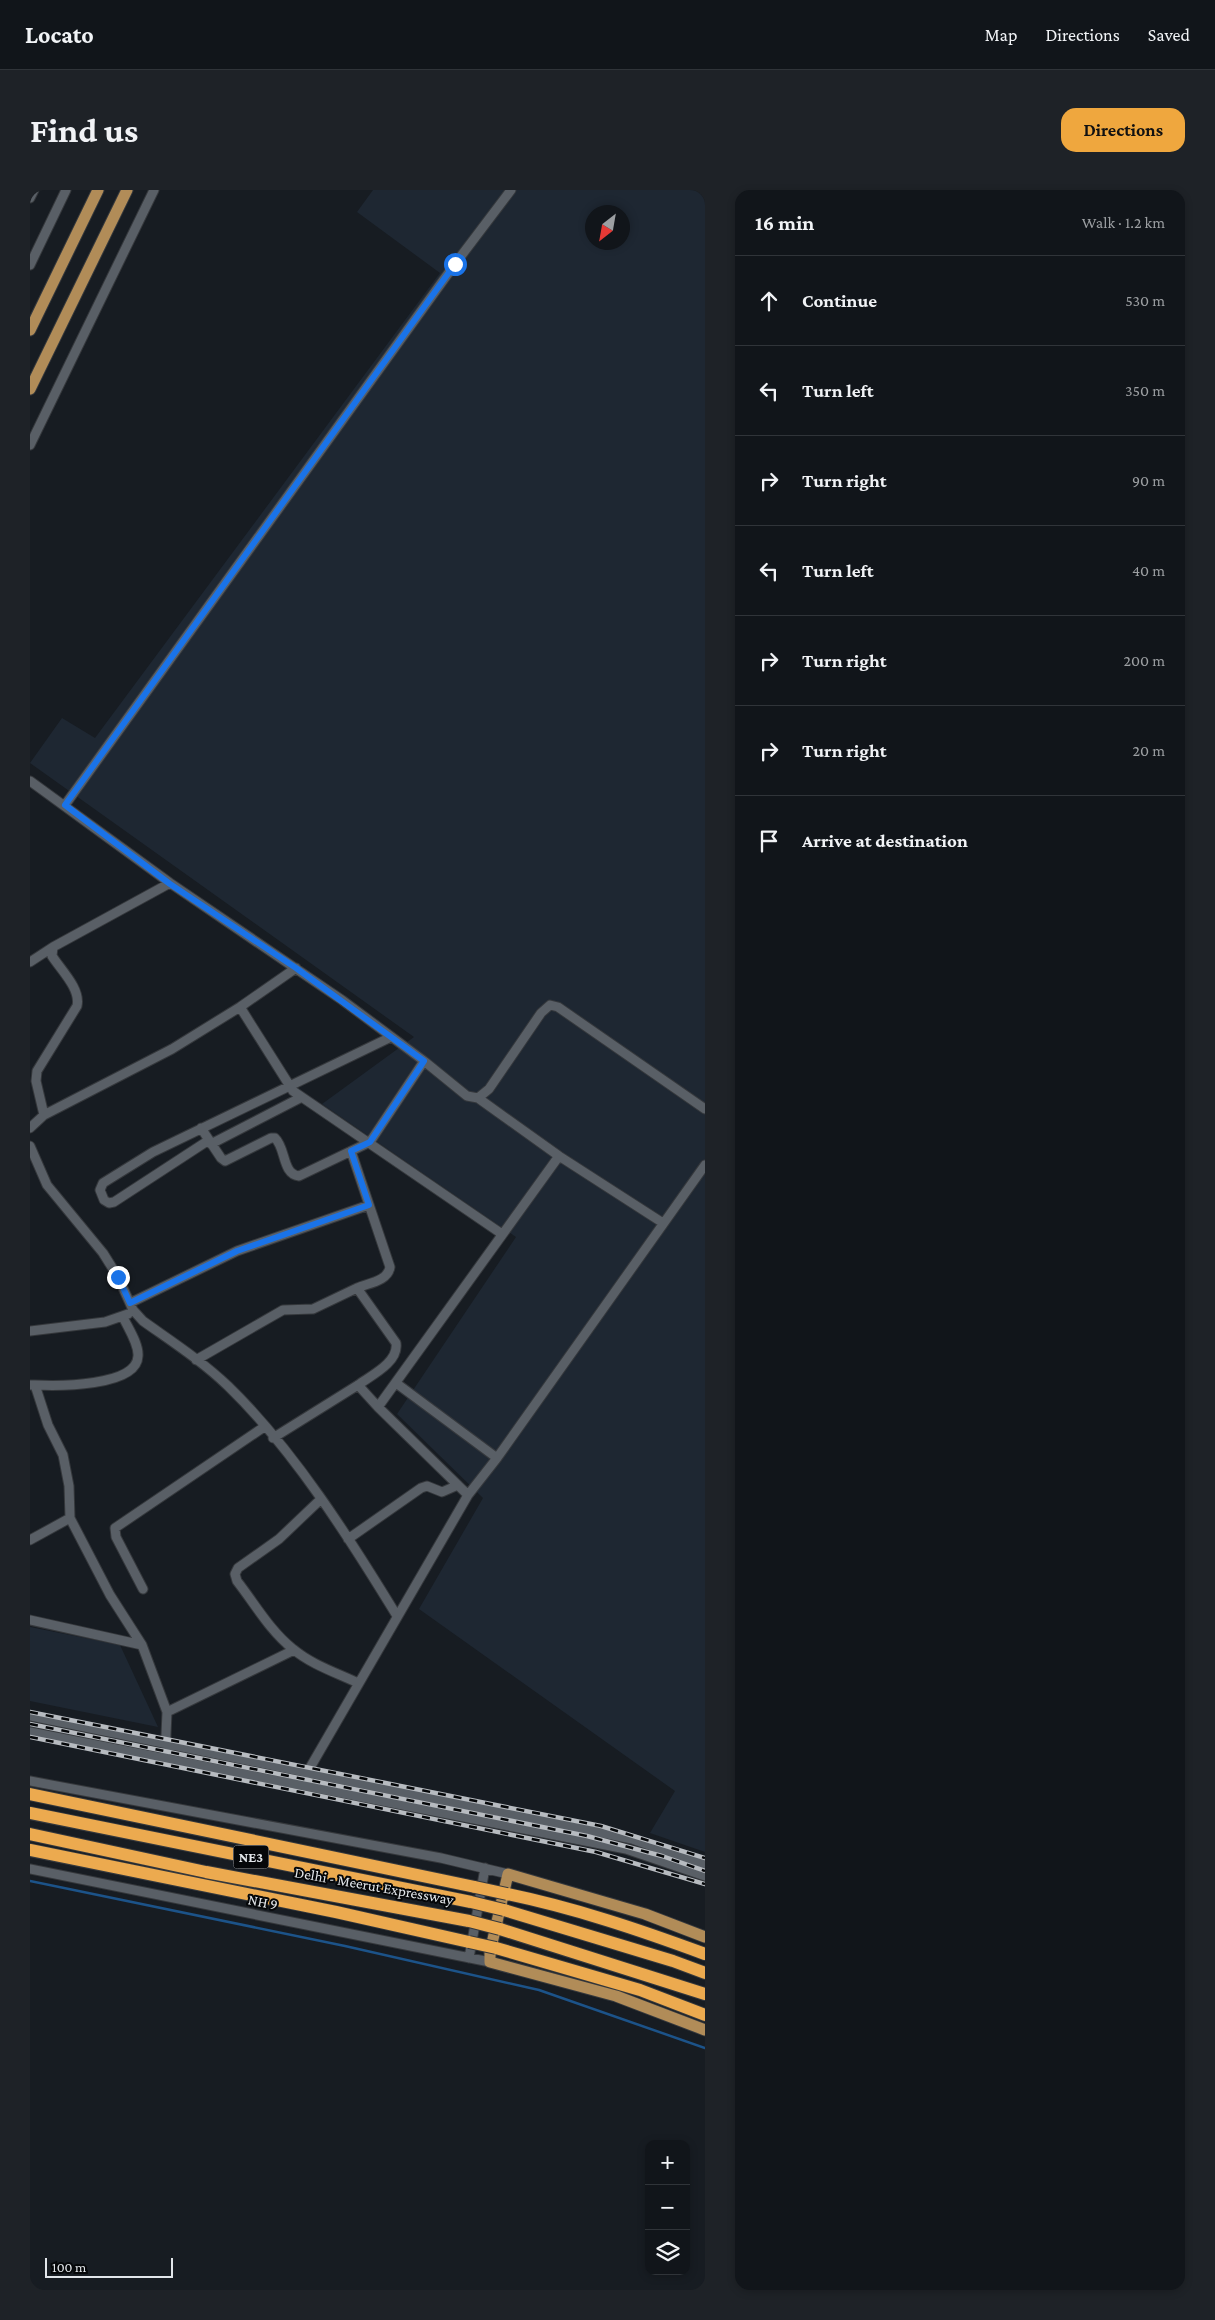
<!DOCTYPE html>
<html lang="en">
<head>
<meta charset="utf-8">
<style>
  :root { --surface:#11151a; --page:#1e2227; --text:#f1f3f6; --muted:#9c9fa2; --line:#303439; --accent:#efa73e }
  body { margin:0; font-family:"Crimson Pro",serif; background:var(--page); color:var(--text) }
  .controls { position:absolute; right:15px; bottom:15px; display:grid; overflow:hidden; border-radius:10px; box-shadow:0 2px 8px #0003 }
  .controls button { width:45px; height:45px; display:grid; place-items:center; padding:0; border:0; border-bottom:1px solid var(--line); background:var(--surface); color:var(--text); font:25px sans-serif }
  .compass { position:absolute; left:555px; top:15px; width:45px; height:45px; border-radius:50%; background:var(--surface); box-shadow:0 2px 8px #0003; rotate:211deg }
  .scale { position:absolute; left:15px; bottom:12px; width:128px; box-sizing:border-box; padding-left:5px; border:2px solid #e2e6ea; border-top:0; font-size:14px; line-height:18px; white-space:nowrap; color:#e2e6ea; -webkit-text-stroke:4px #050709; paint-order:stroke }
  .stop { position:absolute; width:15px; height:15px; margin:-11px; border:4px solid #1a73e8; border-radius:50%; background:#fff }
  .stop.end { background:#1a73e8; border-color:#fff; box-shadow:0 1px 5px #0008 }
  .list { margin:0; padding:0; list-style:none }
  h2 { display:flex; justify-content:space-between; align-items:center; height:65px; margin:0; padding:0 20px; font-size:21px }
  h2 small { font-size:16px; font-weight:400; color:var(--muted) }
  .list li { display:grid; grid-template-columns:32px 1fr auto; gap:15px; align-items:center; box-sizing:border-box; height:90px; padding:0 20px; border-top:1px solid var(--line) }
  .list b { display:block; font-size:19px; white-space:nowrap }
  .list em { font-size:16px; font-style:normal; color:var(--muted) }
  .icon { flex:none; width:28px; height:28px; fill:none; stroke:currentColor; stroke-width:2; stroke-linecap:round; stroke-linejoin:round }
  .map { position:relative; flex:none; width:675px; height:2100px; overflow:hidden; border-radius:15px }
  header { display:flex; align-items:center; gap:30px; box-sizing:border-box; height:70px; padding:0 25px; background:var(--surface); border-bottom:1px solid var(--line) }
  header strong { font-size:24px }
  nav { display:flex; gap:28px; margin-inline-start:auto; font-size:18px }
  .intro { display:flex; align-items:center; justify-content:space-between; box-sizing:border-box; height:120px; padding:0 30px }
  h1 { margin:0; font-size:35px }
  .button { padding:12px 22px; border-radius:15px; background:var(--accent); color:#111; font-size:18px; font-weight:700 }
  main { display:flex; gap:30px; padding:0 30px }
  aside { flex:1; background:var(--surface); border-radius:15px; box-shadow:0 2px 8px #0003 }
  .map>svg:first-child { display:block }
  .built { fill:#1e2732; fill-rule:evenodd }
  .lines { fill:none; stroke-linecap:round; stroke-linejoin:round }
  .stream { stroke:#1c5389; stroke-width:2.5 }
  .minor-casing { stroke:#35383c; stroke-width:11 }
  .major-casing { stroke:#35383c; stroke-width:13 }
  .highway-casing { stroke:#35383c; stroke-width:14 }
  .minor { stroke:#595f66; stroke-width:9 }
  .major { stroke:#b18c58; stroke-width:11 }
  .highway { stroke:#ecaa4f; stroke-width:12 }
  .rail-casing { stroke:#b7bbc0; stroke-width:4.5 }
  .rail { stroke:#050709; stroke-width:2.5; stroke-dasharray:8; stroke-linecap:butt }
  .highway-bridge-casing { stroke:#35383c; stroke-width:14; stroke-linecap:butt }
  .highway-bridge { stroke:#ecaa4f; stroke-width:12 }
  .route { stroke:#1a73e8; stroke-width:6 }
  .labels { text-anchor:middle; dominant-baseline:central; stroke-width:4; stroke-linejoin:round; paint-order:stroke }
  .shield { fill:#050709; stroke:#a0a3a6; stroke-width:1 }
  .shield-label { font-size:14px; font-weight:bold; fill:#e2e6ea }
  .street-label { font-size:15px; fill:#e2e6ea; stroke:#050709 }
</style>
</head>
<body>
<header>
<strong>Locato</strong>
<nav><a>Map</a><a>Directions</a><a>Saved</a></nav>
</header>
<div class="intro"><h1>Find us</h1><a class="button">Directions</a></div>
<main>
<div class="map">
<svg width="675" height="2100" viewBox="0 0 675 2100">
  <rect width="100%" height="100%" fill="#171c22"/>
  <!-- built -->
  <path class="built" d="M343,0H675V1662L620,1643L645,1601L389,1419L453,1308L367,1224L486,1047L292,914L384,847L0,573L32,528L65,548L410,83L327,22ZM562,22H592V52H562Z
    M0,1437L90,1455L128,1537L0,1511Z"/>
  <g class="lines">
    <!-- stream -->
    <path class="stream" d="M0,1691L315,1756L509,1800L675,1858"/>
    <defs>
      <path id="minor" d="M0,8L4,0
        M0,75L36,0
        M0,255L124,0
        M0,591L140,693L312,810L394,871L437,906L448,908L459,899L511,823L520,815L528,817L675,919
        M35,615L425,74L481,0
        M0,772L23,757
        M210,817L263,901L472,1044
        M448,908L529,966L633,1033
        M14,925L6,891L7,881L47,816C51,799 31,780 22,766L23,757L140,693
        M0,938L14,925L142,859L210,817L266,778
        M171,938L191,968L195,971L241,948H245C256,958 252,984 269,986L340,952L394,871
        M179,950L84,1012L79,1013L74,1010L70,1000L73,993L123,962L361,847
        M181,954L270,908
        M0,956L17,995L73,1063L88,1087L103,1120L113,1131C141,1151 172,1171 198,1196C263,1259 320,1349 367,1426
        M321,961L360,1077C358,1091 339,1093 327,1098L366,1153C369,1172 342,1185 328,1195L348,1217L438,1305
        M100,1113L207,1061L339,1015
        M0,1141L75,1132L98,1124
        M166,1170L253,1120L283,1119L327,1098
        M366,1193L467,1268
        M1,1195H5L18,1235L33,1265L39,1296L40,1328
        M5,1195C26,1196 107,1197 108,1166C109,1154 98,1138 93,1127
        M348,1217L529,966
        M243,1248L328,1195
        M291,1309L249,1349L208,1378L205,1384L207,1391C225,1414 240,1441 263,1459C282,1475 307,1483 328,1493
        M318,1349L391,1298L397,1296L412,1302L428,1295
        M0,1350L40,1328L80,1405L112,1455L137,1522L135,1568
        M113,1399L86,1347L85,1338L234,1237
        M0,1430L112,1455
        M137,1522L264,1460
        M0,1526L602,1649L675,1675
        M0,1542L596,1659L675,1686
        M0,1591L411,1668L478,1684
        M270,1595L438,1305L467,1268L675,975
        M0,1679L460,1772
        M439,1768L455,1678"/>
      <path id="major" d="M0,140L68,0
        M0,199L97,0
        M675,1747L615,1724L478,1684L460,1762V1772L586,1806L675,1840"/>
      <path id="highway" d="M0,1604L445,1697
        M0,1623L441,1712
        M0,1644L176,1682L439,1731
        M0,1660L306,1722L439,1752
        M477,1704C545,1718 610,1740 675,1764
        M474,1720L643,1771L675,1783
        M470,1739L675,1804
        M466,1758L610,1800L675,1825"/>
    </defs>
    <!-- minor casing -->
    <use href="#minor" class="minor-casing"/>
    <!-- major casing -->
    <use href="#major" class="major-casing"/>
    <!-- highway casing -->
    <use href="#highway" class="highway-casing"/>
    <!-- minor -->
    <use href="#minor" class="minor"/>
    <!-- major -->
    <use href="#major" class="major"/>
    <!-- highway -->
    <use href="#highway" class="highway"/>
    <defs>
      <path id="rail" d="M0,1522L571,1636L675,1668
        M0,1534L557,1646L632,1666L675,1681
        M0,1547L566,1662L675,1694"/>
    </defs>
    <!-- rail casing -->
    <use href="#rail" class="rail-casing"/>
    <!-- rail -->
    <use href="#rail" class="rail"/>
    <defs>
      <path id="highway-bridge" d="M445,1697L477,1704
        M441,1712L474,1720
        M439,1731L470,1739
        M439,1752L466,1758"/>
    </defs>
    <!-- highway-bridge casing -->
    <use href="#highway-bridge" class="highway-bridge-casing"/>
    <!-- highway-bridge -->
    <use href="#highway-bridge" class="highway-bridge"/>
  </g>
  <g class="lines">
    <!-- route -->
    <path class="route" d="M88,1087L100,1113L207,1061L339,1015L321,961L340,952L394,871L266,778L140,694L35,615L425,74"/>
  </g>
  <g class="labels">
    <!-- shield labels -->
    <rect class="shield" x="203.5" y="1655.5" width="35" height="23" rx="4"/>
    <g class="shield-label">
      <text x="221" y="1667">NE3</text>
    </g>
    <!-- street labels -->
    <g class="street-label">
      <text transform="translate(344 1696) rotate(10)">Delhi - Meerut Expressway</text>
      <text transform="translate(233 1712) rotate(11)">NH 9</text>
    </g>
  </g>
</svg>
<div class="controls">
<button>+</button>
<button>−</button>
<button><svg class="icon" aria-label="layers" viewBox="0 0 24 24"><path d="M12 4l9 5-9 5-9-5zM3 14l9 5 9-5"/></svg></button>
</div>
<svg class="compass" viewBox="-18 -18 36 36"><path d="M0-13l5 13h-10z" fill="#e53935"/><path d="M0 13l5-13h-10z" fill="#9c9fa2"/></svg>
<div class="scale">100 m</div>
<div class="stop" style="left:425px;top:74px"></div>
<div class="stop end" style="left:88px;top:1087px"></div>
</div>
<aside>
<h2>16 min<small>Walk · 1.2 km</small></h2>
<ul class="list">
<li><svg class="icon" aria-label="ahead" viewBox="0 0 24 24"><path d="M12 20V5M6 11l6-6 6 6"/></svg><div><b>Continue</b></div><em>530 m</em></li>
<li><svg class="icon" aria-label="left" viewBox="0 0 24 24"><path d="M17 20v-9H6M10 6l-5 5 5 5"/></svg><div><b>Turn left</b></div><em>350 m</em></li>
<li><svg class="icon" aria-label="right" viewBox="0 0 24 24"><path d="M7 20v-9h11M14 6l5 5-5 5"/></svg><div><b>Turn right</b></div><em>90 m</em></li>
<li><svg class="icon" aria-label="left" viewBox="0 0 24 24"><path d="M17 20v-9H6M10 6l-5 5 5 5"/></svg><div><b>Turn left</b></div><em>40 m</em></li>
<li><svg class="icon" aria-label="right" viewBox="0 0 24 24"><path d="M7 20v-9h11M14 6l5 5-5 5"/></svg><div><b>Turn right</b></div><em>200 m</em></li>
<li><svg class="icon" aria-label="right" viewBox="0 0 24 24"><path d="M7 20v-9h11M14 6l5 5-5 5"/></svg><div><b>Turn right</b></div><em>20 m</em></li>
<li><svg class="icon" aria-label="arrive" viewBox="0 0 24 24"><path d="M6 21V4h12l-3 4 3 4H6"/></svg><div><b>Arrive at destination</b></div></li>
</ul>
</aside>
</main>
</body>
</html>
